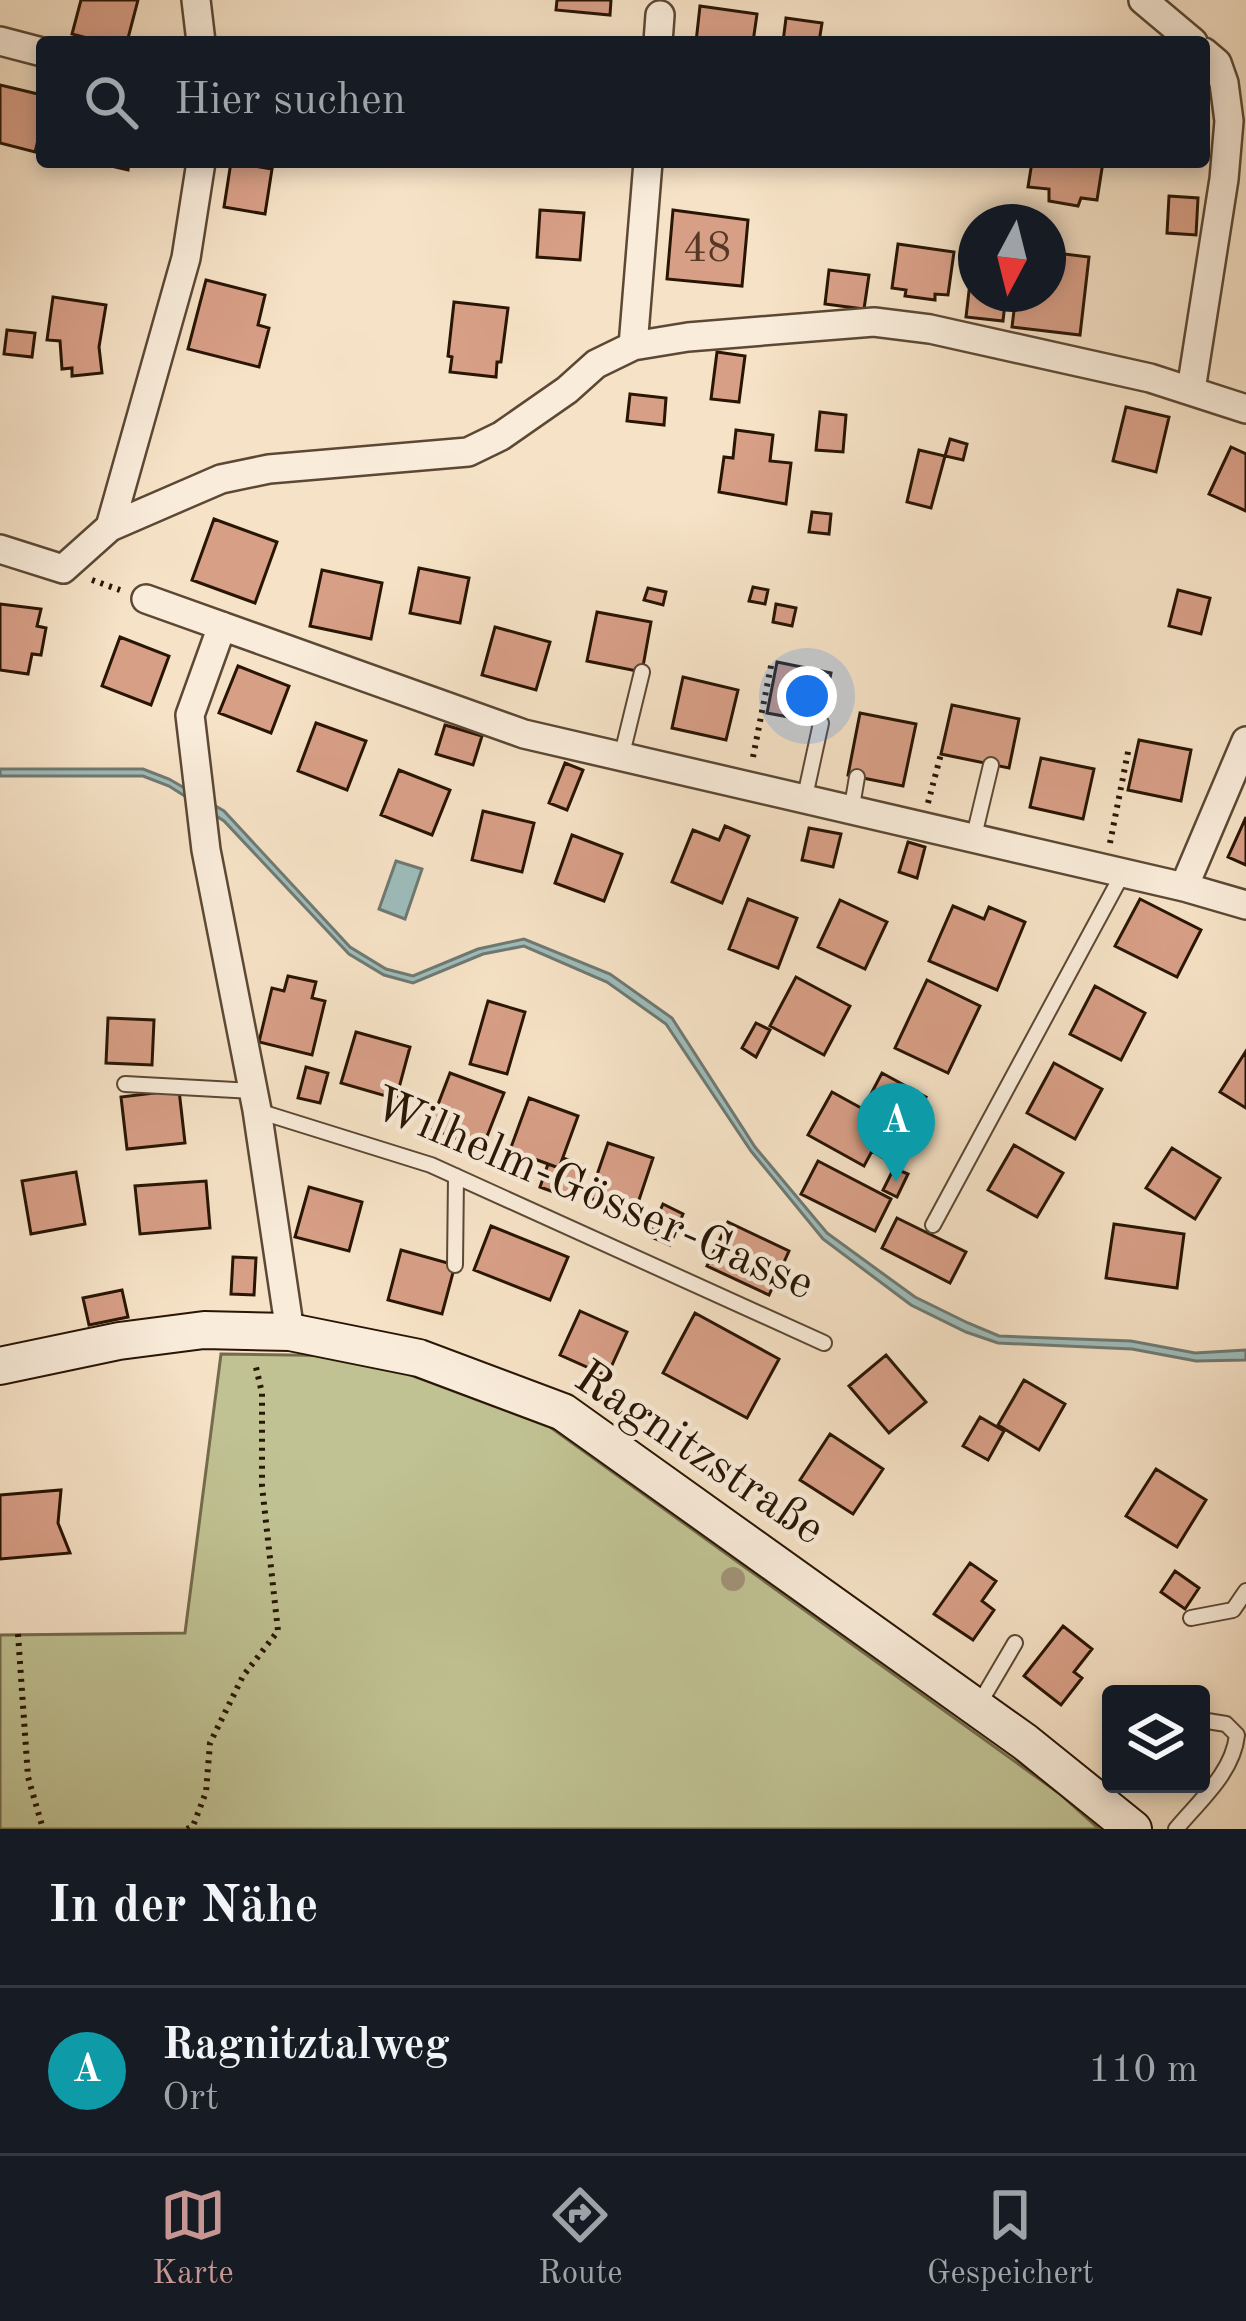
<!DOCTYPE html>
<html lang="de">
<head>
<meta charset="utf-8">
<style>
  :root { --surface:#171b24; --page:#20242c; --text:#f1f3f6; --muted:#9ea1a6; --line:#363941; --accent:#c59692 }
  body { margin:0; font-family:"Old Standard TT",serif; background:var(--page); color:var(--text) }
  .controls { position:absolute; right:36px; bottom:36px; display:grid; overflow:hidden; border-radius:12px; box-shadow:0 6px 18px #0003 }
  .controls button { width:108px; height:108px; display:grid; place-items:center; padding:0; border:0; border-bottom:3px solid var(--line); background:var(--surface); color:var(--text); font:60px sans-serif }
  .compass { position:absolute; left:958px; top:204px; width:108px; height:108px; border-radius:50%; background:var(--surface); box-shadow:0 6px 18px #0003; rotate:187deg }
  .you { position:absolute; left:807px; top:696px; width:42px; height:42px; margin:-30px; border:9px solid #fff; border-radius:50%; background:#1a73e8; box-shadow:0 0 0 18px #1a73e833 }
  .badge { display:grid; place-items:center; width:78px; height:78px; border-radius:50%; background:var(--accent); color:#fff; font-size:39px; font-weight:700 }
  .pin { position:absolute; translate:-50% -99px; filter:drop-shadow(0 3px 6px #0008) }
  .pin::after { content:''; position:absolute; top:63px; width:42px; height:36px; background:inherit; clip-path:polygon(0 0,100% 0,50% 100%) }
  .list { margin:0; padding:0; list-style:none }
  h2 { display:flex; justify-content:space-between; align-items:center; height:156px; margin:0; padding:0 48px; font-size:51px }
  h2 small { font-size:39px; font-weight:400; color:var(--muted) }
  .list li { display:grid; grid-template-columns:78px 1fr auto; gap:36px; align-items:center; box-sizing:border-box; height:168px; padding:0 48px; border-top:3px solid var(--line) }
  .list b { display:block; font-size:45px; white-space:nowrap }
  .list p { margin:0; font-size:39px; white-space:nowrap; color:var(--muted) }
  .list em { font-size:39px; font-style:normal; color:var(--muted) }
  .icon { flex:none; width:66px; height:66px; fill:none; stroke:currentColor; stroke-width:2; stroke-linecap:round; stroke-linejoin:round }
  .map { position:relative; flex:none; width:1246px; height:1829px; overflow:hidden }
  .search { position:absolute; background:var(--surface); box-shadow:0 6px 18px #0003; left:36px; right:36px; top:36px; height:132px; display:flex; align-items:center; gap:30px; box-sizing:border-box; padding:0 42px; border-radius:12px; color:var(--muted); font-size:45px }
  .sheet { height:324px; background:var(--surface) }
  nav { display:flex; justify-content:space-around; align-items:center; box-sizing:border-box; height:168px; border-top:3px solid var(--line); background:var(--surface); font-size:33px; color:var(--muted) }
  nav a { display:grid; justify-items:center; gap:6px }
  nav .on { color:var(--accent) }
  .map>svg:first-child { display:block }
  .green { fill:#c0c293; stroke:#746c4c; stroke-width:3 }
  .water { fill:#9ebcbb; stroke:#6f7972; stroke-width:3 }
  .building { fill:#d89f87; stroke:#291504; stroke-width:3 }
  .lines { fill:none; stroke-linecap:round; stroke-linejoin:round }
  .service-casing { stroke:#5c4834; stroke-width:18 }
  .minor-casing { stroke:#5c4834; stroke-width:32 }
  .secondary-casing { stroke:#291504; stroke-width:40 }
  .path { stroke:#291504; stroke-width:6; stroke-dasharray:3 6; stroke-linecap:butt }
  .service { stroke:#f9ecda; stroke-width:14 }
  .minor { stroke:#f9ecda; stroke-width:27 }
  .secondary { stroke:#f9ecda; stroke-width:36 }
  .tree { fill:#a29377 }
  .labels { text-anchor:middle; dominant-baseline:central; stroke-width:9; stroke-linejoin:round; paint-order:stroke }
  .number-label { font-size:42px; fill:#553825 }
  .street-label { font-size:48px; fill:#291504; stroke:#f9ecda }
</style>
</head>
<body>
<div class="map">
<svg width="1246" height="1829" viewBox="0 0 1246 1829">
  <rect width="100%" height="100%" fill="#f6e2c6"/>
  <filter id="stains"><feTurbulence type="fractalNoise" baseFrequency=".00167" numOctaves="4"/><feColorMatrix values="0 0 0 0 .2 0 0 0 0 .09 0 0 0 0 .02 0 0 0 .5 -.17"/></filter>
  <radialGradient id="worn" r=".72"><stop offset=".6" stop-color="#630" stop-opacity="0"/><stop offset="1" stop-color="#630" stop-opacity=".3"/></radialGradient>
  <!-- green -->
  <path class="green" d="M221,1354L360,1356L550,1427L1060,1794L1099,1829H0V1635L185,1633Z"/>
  <!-- water -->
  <path class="water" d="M0,769H143L169,779L224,811L350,947L386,969L413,976L478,949L524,939L610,974L672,1018L755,1147L827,1233L915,1297L968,1323L999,1336L1131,1341L1195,1353L1246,1350V1360L1196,1361L1132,1349L998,1343L966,1332L911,1305L823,1239L751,1151L666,1024L607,982L524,946L483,954L413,983L384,975L349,954L224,821L169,786L143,776H0Z
    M396,861L422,869L405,919L379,909Z"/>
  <!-- building -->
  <path class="building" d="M81,0H138L127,42H102L72,34Z
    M557,0H611L610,15L556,10Z
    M700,6L757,14L753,42H696Z
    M786,18L822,23L819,42H783Z
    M0,85L42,95V124L35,152L0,143Z
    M94,162H129L128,170Z
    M231,162L272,169L265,214L224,207Z
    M1032,162H1103L1097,200L1081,198L1078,206L1049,201V189L1028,187Z
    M1169,196L1198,198L1196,235L1167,233Z
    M540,210L584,213L580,260L537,257Z
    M673,210L748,220L742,286L667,279Z
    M898,244L954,252L948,295L935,294V300L905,296L906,290L892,288Z
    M1048,252L1089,257L1080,335L1012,327L1016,294H1048Z
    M829,270L869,275L864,309L825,304Z
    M971,274H976V294H1006L1003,321L966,317Z
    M206,280L265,295L258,325L269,328L259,367L188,349Z
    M53,297L106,305L99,347L102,373L72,376V368L62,369L60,341L47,340Z
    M454,302L508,308L501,362H497L496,377L450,372L452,357L448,356Z
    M7,330L35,333L32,357L4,354Z
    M717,352L745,356L739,402L711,399Z
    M630,394L666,398L664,425L627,421Z
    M1126,407L1169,417L1156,472L1113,461Z
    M820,412L846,415L843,452L816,450Z
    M736,430L773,435L770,461L791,463L786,504L719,492L724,457L733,458Z
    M950,439L967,444L963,460L945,456Z
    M1231,447L1246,454V511L1209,494Z
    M919,450L945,456L931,508L907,502Z
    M812,512L831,514L829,534L809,532Z
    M214,519L277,542L255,603L192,580Z
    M419,568L469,578L460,623L410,613Z
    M322,570L382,583L371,639L310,626Z
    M753,587L768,590L765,604L749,601Z
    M648,588L666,592L663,605L644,600Z
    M1178,590L1210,598L1201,634L1169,626Z
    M0,604L41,609L37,626L46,628L41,655L32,654L28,674L0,670Z
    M776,604L796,608L792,626L773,622Z
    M597,612L651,622L642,672L587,661Z
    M495,627L550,642L536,690L482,675Z
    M120,637L169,656L151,705L102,686Z
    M777,662L831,673L821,723L767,713Z
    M238,666L289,686L271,733L219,713Z
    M683,677L738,690L726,740L672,728Z
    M952,705L1019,719L1009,768L941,754Z
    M860,713L916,724L903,786L848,775Z
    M316,723L366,741L347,790L298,771Z
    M445,725L482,736L473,765L436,754Z
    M1139,740L1191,750L1181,801L1128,790Z
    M1041,758L1094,769L1083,819L1030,807Z
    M565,763L583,770L567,810L549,803Z
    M399,770L450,790L432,835L381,815Z
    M483,811L534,823L522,872L472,860Z
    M1246,817V865L1228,857Z
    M725,826L749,836L722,903L672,882L693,830L719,840Z
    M809,828L841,834L833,867L802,860Z
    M572,835L622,854L604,901L555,883Z
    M908,842L925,847L917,878L899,872Z
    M748,899L797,918L778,968L729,949Z
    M1140,899L1201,930L1177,977L1115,946Z
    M840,900L887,922L865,969L818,947Z
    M953,906L984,919L989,907L1025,922L997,990L929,961Z
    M288,976L316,982L312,998L325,1001L312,1055L259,1042L272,988L284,991Z
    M796,977L850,1006L824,1055L770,1026Z
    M927,980L980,1006L948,1073L895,1048Z
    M1095,986L1145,1013L1121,1060L1070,1034Z
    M488,1001L525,1012L507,1074L470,1064Z
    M108,1018L154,1020L152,1065L106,1063Z
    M756,1023L770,1030L756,1057L742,1048Z
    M356,1032L410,1047L396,1099L341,1083Z
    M1246,1051V1108L1220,1092Z
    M1054,1063L1102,1089L1075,1139L1027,1113Z
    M306,1067L328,1073L320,1103L298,1098Z
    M450,1073L504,1093L482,1149L429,1128Z
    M882,1073L926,1097L890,1162L872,1151L864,1166L808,1135L832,1092L863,1109Z
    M179,1090L185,1143L127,1149L121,1097Z
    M529,1098L578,1116L559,1168L510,1150Z
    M608,1143L653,1158L635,1212L589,1198Z
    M1014,1145L1063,1173L1037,1217L988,1190Z
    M1172,1148L1220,1178L1195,1219L1146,1188Z
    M563,1158L582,1165L570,1198L540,1187L548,1164L559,1168Z
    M818,1161L891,1199L875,1231L801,1194Z
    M894,1168L908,1174L897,1197L883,1190Z
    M76,1172L85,1224L31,1234L22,1181Z
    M206,1181L210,1228L140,1234L135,1186Z
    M309,1187L362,1202L349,1251L295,1237Z
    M663,1204L683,1214L670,1245L649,1236Z
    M897,1218L966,1252L950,1283L882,1248Z
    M728,1222L789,1251L769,1295L707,1266Z
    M1114,1224L1184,1234L1177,1288L1106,1278Z
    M491,1226L568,1257L550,1300L474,1270Z
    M401,1250L455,1265L442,1314L388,1300Z
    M233,1257L256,1258L254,1295L231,1294Z
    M122,1290L128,1317L89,1325L83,1298Z
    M580,1311L627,1332L607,1376L560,1355Z
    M695,1313L779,1359L747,1418L663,1373Z
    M886,1355L926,1402L889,1433L849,1386Z
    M1024,1380L1065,1404L1039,1450L998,1425Z
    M980,1417L1004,1431L988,1460L963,1446Z
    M830,1434L883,1469L853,1514L800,1480Z
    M1156,1469L1206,1500L1177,1547L1126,1516Z
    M61,1490L58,1523L70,1553L0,1559V1495Z
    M970,1563L996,1581L982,1601L994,1610L973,1640L934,1614Z
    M1175,1571L1199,1588L1185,1609L1161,1592Z
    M1063,1626L1092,1649L1074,1672L1082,1678L1061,1705L1024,1676Z"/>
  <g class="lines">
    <defs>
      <path id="service" d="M621,758L642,672
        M804,801L821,723
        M851,812L857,777
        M973,840L991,765
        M125,1084L253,1091
        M258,1111L431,1165L824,1343
        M933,1225L1123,873
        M455,1265L456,1176
        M1191,1618L1233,1610L1246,1591
        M978,1706L1015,1643
        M1176,1829C1199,1801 1233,1773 1237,1735L1226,1724L1201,1720"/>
      <path id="minor" d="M196,0L201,42
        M1143,0L1193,42
        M0,41L42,52
        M658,42L660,15
        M633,346L648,162
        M1191,390L1224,179L1229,121L1224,83L1217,63L1204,52
        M110,527L186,258L201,162
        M0,549L63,569L110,527L221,479L269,469L468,452L501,436L567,390L596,364L633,346L688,337L874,322L930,329L1150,378L1246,409
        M146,599L524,734L1184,887L1246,905
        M222,626L190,715L206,850L257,1110L290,1332
        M1184,887L1246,741"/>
      <path id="secondary" d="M0,1366L119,1341L204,1330L290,1332L419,1358L563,1412L1025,1742L1133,1829"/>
    </defs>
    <!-- service casing -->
    <use href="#service" class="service-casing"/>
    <!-- minor casing -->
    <use href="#minor" class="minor-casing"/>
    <!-- secondary casing -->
    <use href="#secondary" class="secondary-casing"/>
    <!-- path -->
    <path class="path" d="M92,580L120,590
      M753,757L772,661
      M928,803L941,754
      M1110,843L1129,747
      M18,1634L28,1777L43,1829
      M187,1829L193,1826L206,1792L210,1743L243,1676L278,1631L262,1486V1393L255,1363"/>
    <!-- service -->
    <use href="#service" class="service"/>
    <!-- minor -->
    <use href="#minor" class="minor"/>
    <!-- secondary -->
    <use href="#secondary" class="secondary"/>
  </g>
  <!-- trees -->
  <circle class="tree" cx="733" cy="1579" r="12"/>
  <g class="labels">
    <!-- number labels -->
    <g class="number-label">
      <text x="707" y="250">48</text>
    </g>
    <!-- street labels -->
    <g class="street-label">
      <text transform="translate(593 1195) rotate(23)">Wilhelm-Gösser-Gasse</text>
      <text transform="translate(699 1454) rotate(34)">Ragnitzstraße</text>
    </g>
  </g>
  <rect width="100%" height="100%" filter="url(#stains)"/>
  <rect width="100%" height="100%" fill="url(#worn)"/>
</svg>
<div class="controls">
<button><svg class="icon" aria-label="layers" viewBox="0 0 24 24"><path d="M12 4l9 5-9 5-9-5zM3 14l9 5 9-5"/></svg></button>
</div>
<svg class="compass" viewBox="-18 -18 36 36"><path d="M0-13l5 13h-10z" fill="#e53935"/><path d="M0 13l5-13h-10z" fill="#9ea1a6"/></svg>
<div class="you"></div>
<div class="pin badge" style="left:896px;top:1182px;background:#0f9aa8">A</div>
<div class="search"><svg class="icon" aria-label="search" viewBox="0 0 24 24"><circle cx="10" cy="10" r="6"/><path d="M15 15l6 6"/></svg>Hier suchen</div>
</div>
<section class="sheet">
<h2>In der Nähe<small></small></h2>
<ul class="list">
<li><span class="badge" style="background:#0f9aa8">A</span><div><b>Ragnitztalweg</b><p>Ort</p></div><em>110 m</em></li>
</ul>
</section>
<nav>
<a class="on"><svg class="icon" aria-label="map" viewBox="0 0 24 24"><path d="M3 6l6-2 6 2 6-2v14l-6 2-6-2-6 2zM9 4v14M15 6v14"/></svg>Karte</a>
<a><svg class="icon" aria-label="directions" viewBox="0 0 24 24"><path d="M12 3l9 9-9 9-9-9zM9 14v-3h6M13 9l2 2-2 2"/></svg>Route</a>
<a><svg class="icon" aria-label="saved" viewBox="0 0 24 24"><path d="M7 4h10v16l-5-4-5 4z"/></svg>Gespeichert</a>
</nav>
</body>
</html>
